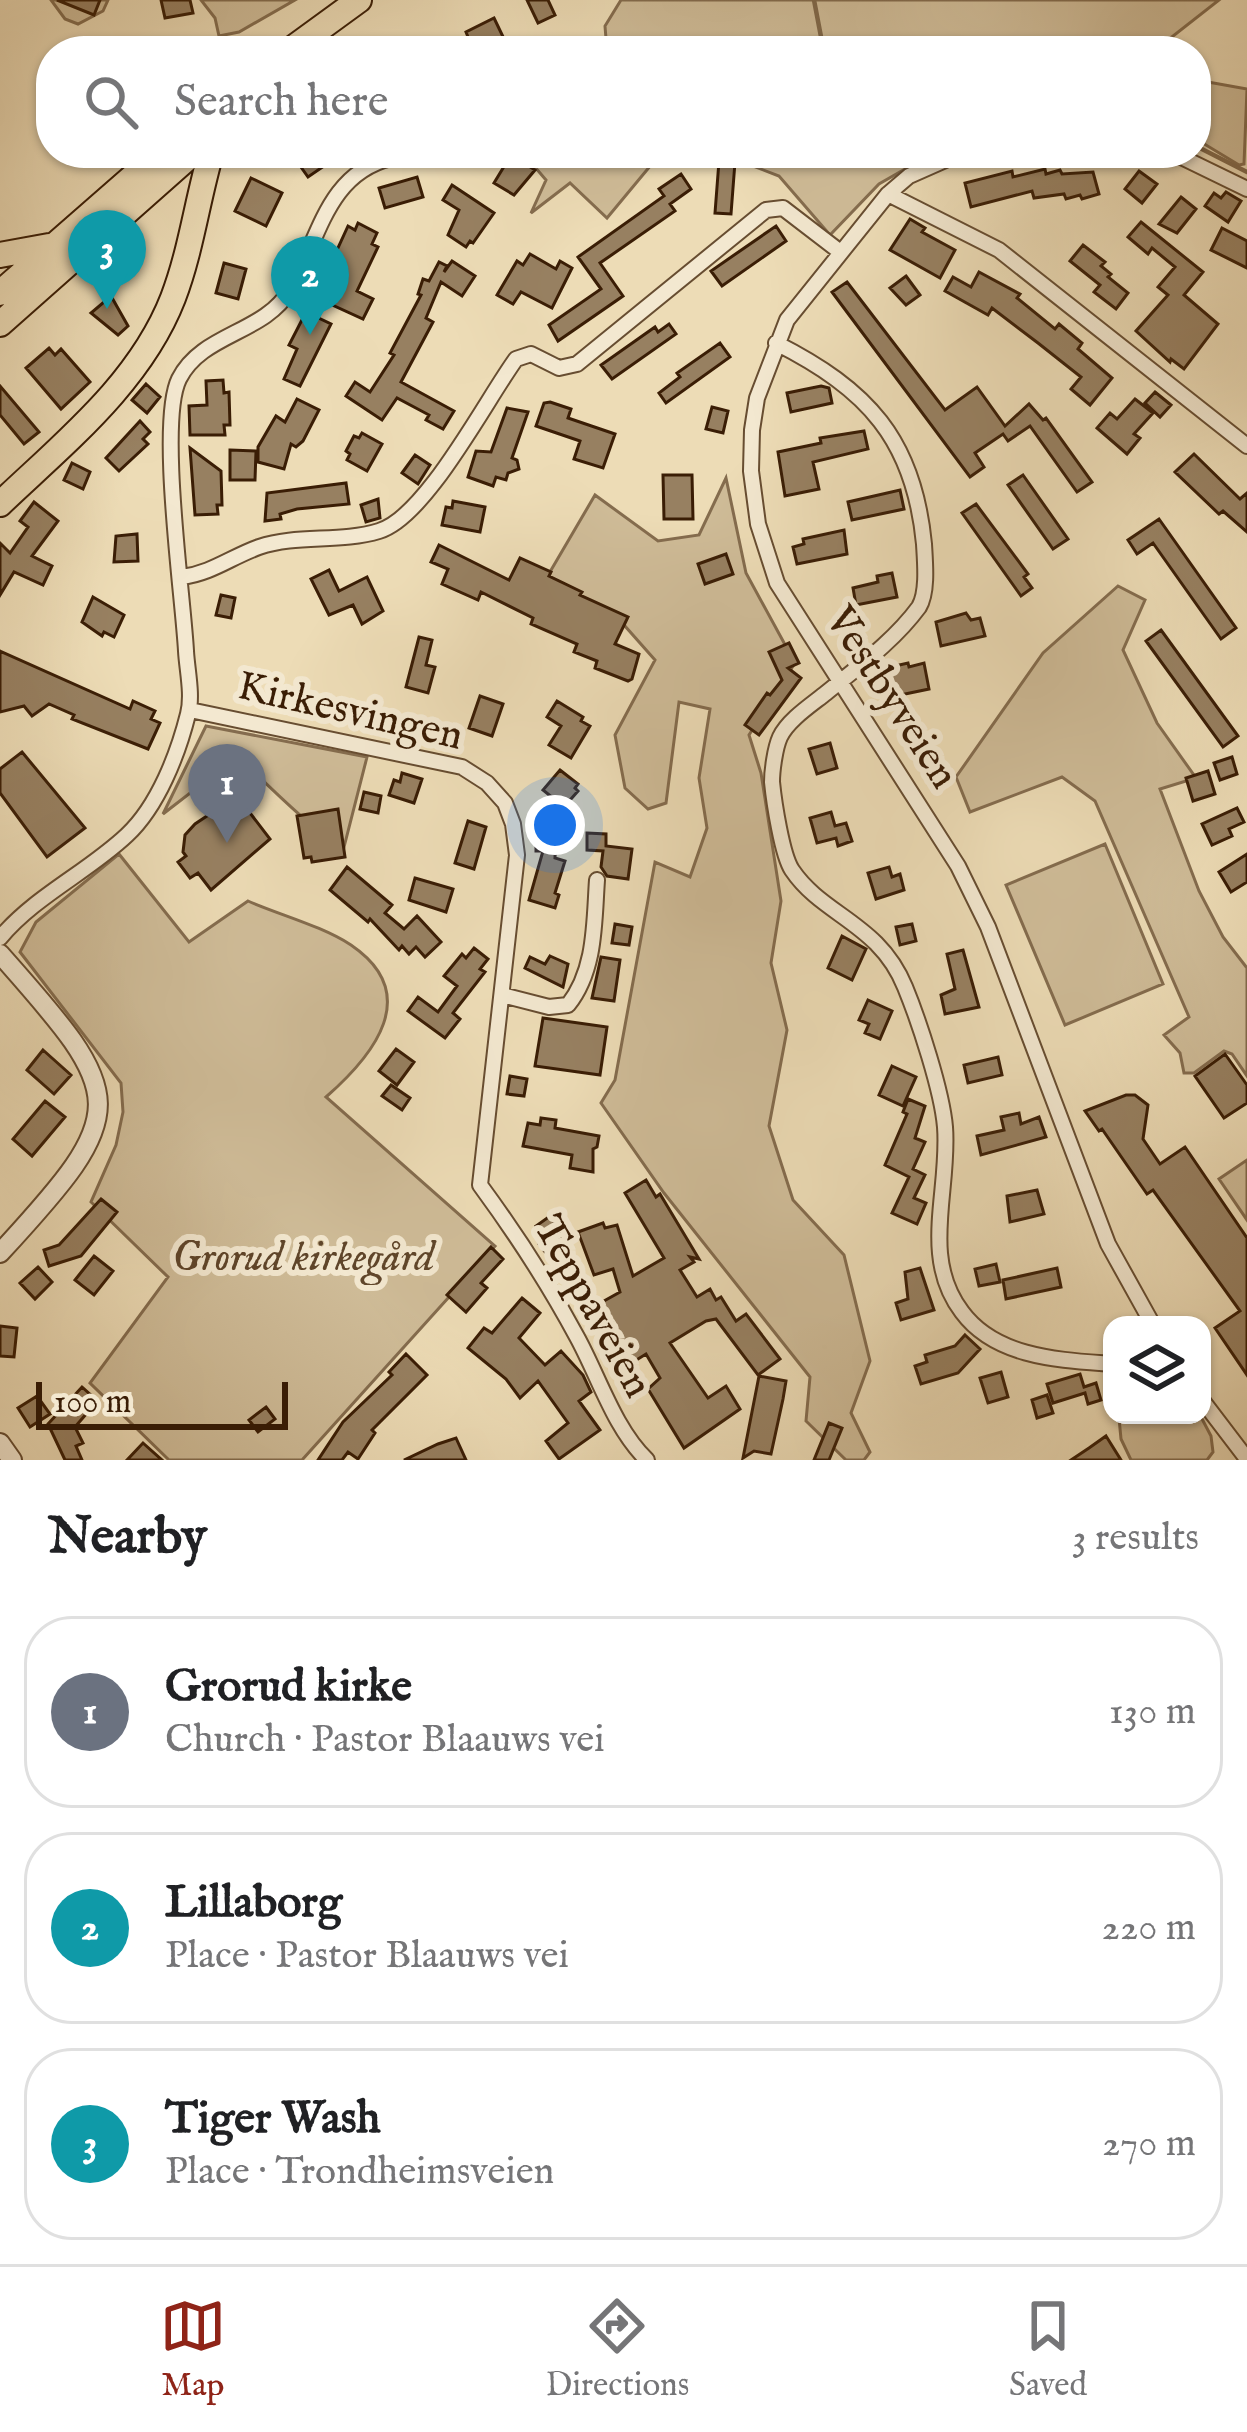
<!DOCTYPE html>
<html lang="en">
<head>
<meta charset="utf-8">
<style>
  :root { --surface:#fff; --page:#f2f2f2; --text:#202124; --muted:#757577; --line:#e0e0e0; --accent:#8f2418 }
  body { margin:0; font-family:"IM FELL English",serif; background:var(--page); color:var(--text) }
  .controls { position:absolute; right:36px; bottom:36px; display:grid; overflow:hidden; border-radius:24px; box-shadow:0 3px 9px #0004 }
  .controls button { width:108px; height:108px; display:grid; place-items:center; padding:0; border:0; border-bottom:3px solid var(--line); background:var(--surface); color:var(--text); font:60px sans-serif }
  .scale { position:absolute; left:36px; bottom:30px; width:252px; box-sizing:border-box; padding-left:12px; border:6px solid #3a1d05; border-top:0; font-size:33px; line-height:42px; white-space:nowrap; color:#3a1d05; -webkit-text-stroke:9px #f3e8d0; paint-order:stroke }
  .you { position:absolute; left:555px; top:825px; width:42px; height:42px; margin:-30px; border:9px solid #fff; border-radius:50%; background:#1a73e8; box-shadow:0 0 0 18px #1a73e833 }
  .badge { display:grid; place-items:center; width:78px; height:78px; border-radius:50%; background:var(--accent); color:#fff; font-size:39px; font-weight:700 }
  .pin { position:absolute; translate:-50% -99px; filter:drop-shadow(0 3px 6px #0008) }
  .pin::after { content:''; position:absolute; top:63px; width:42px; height:36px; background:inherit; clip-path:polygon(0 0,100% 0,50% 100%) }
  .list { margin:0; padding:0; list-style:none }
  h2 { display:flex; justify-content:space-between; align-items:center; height:156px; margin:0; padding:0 48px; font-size:51px }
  h2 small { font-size:39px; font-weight:400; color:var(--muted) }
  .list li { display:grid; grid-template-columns:78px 1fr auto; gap:36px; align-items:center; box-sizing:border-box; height:192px; margin:0 24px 24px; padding:0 24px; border:3px solid var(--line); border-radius:48px }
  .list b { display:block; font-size:45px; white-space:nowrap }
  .list p { margin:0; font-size:39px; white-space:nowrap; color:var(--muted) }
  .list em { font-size:39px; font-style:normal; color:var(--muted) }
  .icon { flex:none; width:66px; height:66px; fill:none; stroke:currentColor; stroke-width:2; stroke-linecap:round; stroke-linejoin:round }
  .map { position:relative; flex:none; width:1247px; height:1460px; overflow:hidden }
  .search { position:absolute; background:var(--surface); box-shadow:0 3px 9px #0004; left:36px; right:36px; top:36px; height:132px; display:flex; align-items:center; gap:30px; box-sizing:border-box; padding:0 42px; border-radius:48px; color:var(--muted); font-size:45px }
  .sheet { height:804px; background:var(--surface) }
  nav { display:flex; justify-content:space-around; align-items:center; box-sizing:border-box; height:168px; border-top:3px solid var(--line); background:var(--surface); font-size:33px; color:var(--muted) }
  nav a { display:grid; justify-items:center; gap:6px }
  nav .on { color:var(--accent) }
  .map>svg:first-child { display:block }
  .green { fill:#cfbc98; stroke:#846c4e; stroke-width:3 }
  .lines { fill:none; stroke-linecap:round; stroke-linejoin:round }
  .stream { stroke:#81694b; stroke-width:4.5 }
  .building { fill:#978061; stroke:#3a1d05; stroke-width:3 }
  .minor-casing { stroke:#674d31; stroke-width:18 }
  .tertiary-casing { stroke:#674d31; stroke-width:22 }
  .trunk-casing { stroke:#3a1d05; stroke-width:28 }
  .minor { stroke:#f3e8d0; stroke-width:14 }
  .tertiary { stroke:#f3e8d0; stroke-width:18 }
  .trunk { stroke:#eddcb6; stroke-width:24 }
  .labels { text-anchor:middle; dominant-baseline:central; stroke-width:12; stroke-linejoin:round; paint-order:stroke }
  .street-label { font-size:42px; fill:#3a1d05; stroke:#f3e8d0 }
  .park-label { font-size:42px; font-style:italic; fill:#5f452a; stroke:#f3e8d0 }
</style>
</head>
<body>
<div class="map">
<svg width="1247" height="1460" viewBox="0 0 1247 1460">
  <rect width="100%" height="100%" fill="#eddcb6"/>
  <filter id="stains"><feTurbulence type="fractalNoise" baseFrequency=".00167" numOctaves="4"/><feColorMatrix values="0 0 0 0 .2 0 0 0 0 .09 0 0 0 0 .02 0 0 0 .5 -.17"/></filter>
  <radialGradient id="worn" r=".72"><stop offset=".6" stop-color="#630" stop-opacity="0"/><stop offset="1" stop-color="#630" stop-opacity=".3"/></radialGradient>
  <!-- green -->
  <path class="green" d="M51,0H108L103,11L78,24L65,19Z
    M201,0H295L239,32L219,36L215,18Z
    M621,0H1219L1154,51H607L605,26Z
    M1208,82L1247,89L1244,164L1239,165L1196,139V84Z
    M523,153H661L607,218L570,183L531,213L546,180Z
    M719,153H933L879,184L830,235L779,176Z
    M726,478L746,573L795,663L749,735L761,773L781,901L771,963L787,1030L769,1126L793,1200L844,1255L870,1361L851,1413L870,1452L864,1460H846L806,1421L810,1377L664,1193L601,1103L615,1080L655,862L690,877L707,828L699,778L710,709L679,702L666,803L648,809L625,788L615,735L655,660L624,625L547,577L595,495L658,541L699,535Z
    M1118,586L1145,600L1123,650L1157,723L1196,778L1160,789L1199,891L1223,937L1247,968V1076L1232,1054L1224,1051L1194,1073H1184L1180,1053L1164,1035L1189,1017L1095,801L1062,777L970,812L956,777L1043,653Z
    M206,726L367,757L343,851C305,822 271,789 238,756L163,814Z
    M1105,844L1163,984L1065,1025L1006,885Z
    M119,854L189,942L248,901C280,915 322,926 351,945C423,994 374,1055 326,1097L495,1246L302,1460H169L90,1383L168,1277L91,1202L116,1145L123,1112L121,1083L20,952L36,922Z
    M1247,1160V1220L1219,1179Z
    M1124,1415H1200L1211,1436L1213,1452L1207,1460H1131L1121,1439L1119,1418Z"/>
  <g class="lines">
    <!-- stream -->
    <path class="stream" d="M814,0L822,42
      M1196,146L1247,172"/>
  </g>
  <!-- building -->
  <path class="building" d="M57,0H100L94,15Z
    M161,0H190L193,13L165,18Z
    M527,0H548L555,15L538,23Z
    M494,18L507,45L495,51H443L468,37L466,32Z
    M291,153H343L308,177Z
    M511,155L535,170L514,195L494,183Z
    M719,161L735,162L731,214L715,213Z
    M1045,169L1046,174L1060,170L1062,174L1093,172L1099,194L1082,199L1080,195L1066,199L1064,194L1034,198L1032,191L971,207L965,183L1012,171L1013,177Z
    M1139,171L1157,184L1142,203L1125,189Z
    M681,174L691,189L670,204L675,211L600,263L623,296L558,341L549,325L601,289L578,257L664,196L659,189Z
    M417,177L423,197L385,208L379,188Z
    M251,178L282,193L266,226L235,211Z
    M452,185L494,213L473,243L470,241L466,247L448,235L459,210L443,200Z
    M1226,192L1241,201L1228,222L1205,206L1214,193L1221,198Z
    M1181,197L1196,209L1177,233L1159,224Z
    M910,219L925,228L922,232L955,250L940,278L890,250Z
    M1141,222L1203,272L1184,295L1218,324L1184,369L1171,359L1170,362L1136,331L1168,295L1158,287L1175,267L1152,248L1148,254L1128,237Z
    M358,223L377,233L372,244L378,247L357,291L373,299L363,319L328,303L345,267L332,261L348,226L355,230Z
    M776,226L786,241L722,286L711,271Z
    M1222,228L1247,241V268L1211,250Z
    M1083,245L1105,262L1101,266L1111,274L1108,277L1128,293L1116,309L1094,292L1100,285L1070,261Z
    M530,254L556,269L560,261L572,268L552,308L521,292L513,304L497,295L517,261L523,265Z
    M452,261L475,276L462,296L441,282L426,318L433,322L401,382L454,411L443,429L426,420L429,415L397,398L382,420L346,396L355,382L370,392L394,355L390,353L421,295L418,294L423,279L429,281L439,262L447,266L444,272Z
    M224,263L246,269L238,299L216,293Z
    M979,272L1020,294L1017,298L1055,329L1059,324L1082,343L1078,349L1112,378L1090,405L1071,389L1081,377L1038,343L992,308L988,315L945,291L953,277L971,287Z
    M906,276L920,295L906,305L890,288Z
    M847,282L945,410L977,387L1005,426L1029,404L1043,420L1046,418L1092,482L1077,492L1030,426L1008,441L1003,434L975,453L984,467L970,477L832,292Z
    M111,296L128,326L118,335L91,313Z
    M306,312L331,324L300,386L284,379L297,349L289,345Z
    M669,324L676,334L612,379L601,365L655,327L658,332Z
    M720,343L730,357L666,403L659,393L680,377L677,373Z
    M49,348L55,355L61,349L90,382L61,409L26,368Z
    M223,380L224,393L229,392L230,425H224L225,435H190L189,406L207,405L206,381Z
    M146,384L160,397L147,413L132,400Z
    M0,386L39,432L24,444L0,415Z
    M821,386L829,388L832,403L791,412L787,393Z
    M1155,392L1171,405L1160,417L1145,403Z
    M297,399L319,410L303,441L296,447L291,444L284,469L258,462V447L276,416L285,422Z
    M1135,399L1153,413L1134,434L1140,438L1127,454L1097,428L1110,413L1117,419Z
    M550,402L571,409L568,418L615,434L603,468L574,459L580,441L536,426L544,403Z
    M712,407L728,411L723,433L706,429Z
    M507,408L528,412L512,458L517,460L519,469L508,473L506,480L496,477L493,486L468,477L476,451L491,452Z
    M140,421L150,432L143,439L148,444L119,471L106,458Z
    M864,431L868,449L813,462L819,489L785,496L778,452L821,443L820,438Z
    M362,433L382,444L367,471L347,460L350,454L346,451L354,436L359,438Z
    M190,448L221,471L222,505H217L218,514L195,515Z
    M230,450L256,451L255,480H230Z
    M1194,454L1240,499L1247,493V532L1223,511L1219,514L1175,472Z
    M415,455L430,465L418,484L402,473Z
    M72,463L90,472L83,489L64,480Z
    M663,475H692L693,519H664Z
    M1023,475L1068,539L1053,549L1008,485Z
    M346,483L349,504L297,509L280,514L281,519L265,521L267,493Z
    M900,490L904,509L852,520L848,502Z
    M378,499L380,518L366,522L361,505Z
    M453,501L485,507L480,532L442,525L446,507L452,508Z
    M34,502L58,521L32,556L52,566L43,585L14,572L0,595V543L10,553L28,527L20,521Z
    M976,504L1028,574L1024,577L1032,588L1021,596L962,513Z
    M1159,519L1236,628L1221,639L1153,543L1137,554L1128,540Z
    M844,530L847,554L797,564L793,547L804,544L803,539Z
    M137,534L138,561L114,562L116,536Z
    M439,545L509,580L520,558L551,572L549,576L582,592L580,595L628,617L615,644L639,654L632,679L628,681L595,668L597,661L574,652L577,644L531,624L533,618L481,592L478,600L442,584L448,569L431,562Z
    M726,554L733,574L705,584L698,564Z
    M329,570L339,591L367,577L383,611L362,624L353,605L329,615L311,579Z
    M892,573L897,597L856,605L853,588L878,582L877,576Z
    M221,595L235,598L231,618L216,615Z
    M93,597L124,615L114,637L104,632L102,636L82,622Z
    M966,613L971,620L980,618L985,636L941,646L936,622Z
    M1161,630L1238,736L1223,747L1146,641Z
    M419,637L432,640L426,665L435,667L428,693L406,687Z
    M789,643L799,663L788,668L801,678L759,735L745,725L767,693L770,695L782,680L769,652Z
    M0,651L130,709L133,701L155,711L151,719L160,723L148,749L72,719L74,715L49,704L32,716L24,706L0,712Z
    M908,663L909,667L924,663L929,689L886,698L881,673L886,672V668Z
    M480,696L503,704L492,736L469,728Z
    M557,701L583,717L581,721L590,726L571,758L549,745L561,726L547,717Z
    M830,743L837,768L817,774L809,749Z
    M22,752L85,828L47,857L0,793V769Z
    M1232,757L1237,774L1220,780L1214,763Z
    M560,770L578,784L575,788L578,791L564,807L543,790Z
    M1208,771L1215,794L1193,801L1186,778Z
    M402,773L422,779L414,803L389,795L394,780L400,782Z
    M364,792L381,796L378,813L360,809Z
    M237,796L270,839L211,890L198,873L190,878L178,862L186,856L183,852L185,835L195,824Z
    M1237,808L1244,822L1229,829L1232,836L1212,845L1202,824Z
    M338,809L345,857L312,862L311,857L304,858L297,816Z
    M831,812L835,826L846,823L852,841L838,846L836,838L817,843L810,818Z
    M549,813H568V830L556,831L555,858L565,861L555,893L559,895L555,908L529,900L543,851H536V836L547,837Z
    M468,821L486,827L474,869L455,863Z
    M587,833L606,834V846L632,849L628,879L607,876L601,867L603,851L587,850Z
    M1247,854V882L1231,892L1219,872Z
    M347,867L392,905L385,913L404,929L417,916L441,942L425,957L416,947L409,954L402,946L399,950L370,919L368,922L330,890Z
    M889,867L892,877L900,874L904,890L876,899L868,873Z
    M415,878L453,889L446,912L409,900Z
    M615,924L632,927L629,945L612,943Z
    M912,924L916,941L900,945L896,927Z
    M842,936L866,949L852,980L828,968Z
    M474,948L488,959L480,969L485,972L453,1013L460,1019L445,1038L408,1011L418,997L438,1012L457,986L444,976L462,954L466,958Z
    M963,950L979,1007L945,1014L941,995L955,989L947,954Z
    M550,956L568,964L563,987L525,968L530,957L545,964Z
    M601,957L620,960L614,1001L592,998Z
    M868,1000L892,1011L880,1039L865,1033L869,1024L859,1020Z
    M543,1018L607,1027L600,1075L535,1066Z
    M396,1049L414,1062L397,1085L379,1071Z
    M43,1050L71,1075L54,1094L27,1070Z
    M1225,1054L1247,1085V1103L1224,1118L1195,1076Z
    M998,1057L1002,1075L968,1083L964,1065Z
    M892,1066L916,1077L903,1106L879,1095Z
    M510,1076L527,1079L524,1096L507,1094Z
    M391,1085L410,1098L402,1110L382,1096Z
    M1126,1095H1135L1148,1105L1143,1139L1160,1164L1185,1147L1247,1238V1375L1215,1328L1240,1311L1153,1190L1147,1194L1102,1129L1099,1131L1085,1111Z
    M908,1099L925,1106L915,1138L925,1142L913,1169L925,1175L914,1198L926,1203L917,1224L892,1213L909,1177L885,1165L907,1114L903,1112Z
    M45,1101L65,1117L32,1156L13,1139Z
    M1019,1113L1021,1124L1039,1117L1046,1137L981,1155L977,1136L1004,1130L1001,1117Z
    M541,1118L556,1120L555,1128L599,1136L597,1147L593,1149V1172L570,1168L572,1155L523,1146L528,1123L540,1125Z
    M646,1180L656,1197L660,1194L699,1259L690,1257L694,1262L680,1270L697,1297L710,1289L716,1300L721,1297L736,1321L746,1314L780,1359L758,1375L716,1319L706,1321L670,1343L708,1398L726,1386L740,1409L684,1448L648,1389L660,1378L646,1354L630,1364L595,1306L620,1292L613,1269L594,1275L578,1232L603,1223L605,1228L617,1225L633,1276L664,1258L625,1193Z
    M1037,1190L1044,1214L1010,1222L1007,1196Z
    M101,1199L117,1212L81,1256L49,1266L44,1250L59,1245Z
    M550,1216L568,1243L549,1257L539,1244L546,1239L536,1226Z
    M491,1247L503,1259L481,1283L487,1288L466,1312L447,1295Z
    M94,1256L113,1271L94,1295L75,1280Z
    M996,1264L1000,1282L979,1286L975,1269Z
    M38,1267L52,1282L35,1299L20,1283Z
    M920,1268L934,1310L901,1320L896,1303L908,1299L905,1272Z
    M1057,1268L1061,1287L1006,1299L1003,1280Z
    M522,1298L540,1313L519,1338L545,1365L561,1351L583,1375L591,1392L579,1401L600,1430L559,1459L546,1441L568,1423L538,1381L520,1398L506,1379L468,1348L484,1328L492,1333Z
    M0,1326L17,1328L14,1357L0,1356Z
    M965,1335L980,1349L958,1373L921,1384L915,1366L927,1362L925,1355L955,1346Z
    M406,1354L427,1375L372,1430L375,1433L358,1459L348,1452L342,1460H318L343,1422L392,1375L389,1372Z
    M1001,1372L1008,1397L988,1403L980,1378Z
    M1080,1374L1084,1387L1096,1383L1101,1400L1088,1404L1085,1393L1053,1403L1047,1384Z
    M759,1376L786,1381L783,1399L771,1454L754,1451L743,1458Z
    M82,1387L93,1397L83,1409L87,1413L75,1427L83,1443L76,1446L82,1460H65L48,1424Z
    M1047,1395L1053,1413L1037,1418L1032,1400Z
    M37,1396L50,1414L30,1427L18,1408Z
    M266,1407L275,1419L258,1432L249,1420Z
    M829,1423L842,1428L829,1460H814Z
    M1106,1436L1121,1460H1071L1089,1448Z
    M456,1438L466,1460H404L438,1444Z
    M143,1443L162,1460H127Z"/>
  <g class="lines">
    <defs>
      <path id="minor" d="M961,153L909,176L888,194L787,320L757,398L752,430L751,471L758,524L777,583L958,866L988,927L1108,1244L1153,1325
        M1173,153L1247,189
        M888,194L999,250L1247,446
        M776,343C867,389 914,439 924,544C925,562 928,592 919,607C894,641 858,667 826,693C811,705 788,720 780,737C775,748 772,771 772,782C774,802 782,855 792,870C823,916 879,923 905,987C919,1021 942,1091 945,1127C950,1191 920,1257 962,1312C996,1358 1060,1360 1112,1364
        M182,577C212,573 231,557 259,547C297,534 340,543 379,531C426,517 486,400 516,359L531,354L559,368L577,364L766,210L783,208L839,251
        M190,710L462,767L487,783L505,803L513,824L517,855L480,1185C516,1234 548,1283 577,1337C599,1377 614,1428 647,1460
        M0,938C35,896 88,872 127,835C158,806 178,754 188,714C193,695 187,670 186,651C183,595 158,422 179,379C202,333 264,334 290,290C319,240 326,174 391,158C409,154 427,156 445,153
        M502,995L549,1007L568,1005C596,970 594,922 597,880
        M1202,1400L1247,1459"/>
      <path id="tertiary" d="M0,954C128,1098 133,1109 0,1253
        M0,1443L12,1460"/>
      <path id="trunk" d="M289,51L359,0
        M0,255L49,246
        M0,293L160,153
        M0,324L193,153
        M0,504C64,443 140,383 173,298C191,251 197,201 211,153"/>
    </defs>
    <!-- minor casing -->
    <use href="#minor" class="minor-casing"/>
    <!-- tertiary casing -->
    <use href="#tertiary" class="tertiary-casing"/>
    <!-- trunk casing -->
    <use href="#trunk" class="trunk-casing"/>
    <!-- minor -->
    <use href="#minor" class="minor"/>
    <!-- tertiary -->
    <use href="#tertiary" class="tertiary"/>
    <!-- trunk -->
    <use href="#trunk" class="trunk"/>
  </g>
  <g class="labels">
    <!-- street labels -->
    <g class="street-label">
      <text transform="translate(891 698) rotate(57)">Vestbyveien</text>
      <text transform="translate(350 712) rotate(13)">Kirkesvingen</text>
      <text transform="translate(592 1307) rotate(61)">Teppaveien</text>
    </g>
    <!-- park labels -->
    <g class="park-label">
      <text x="303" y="1258">Grorud kirkegård</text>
    </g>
  </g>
  <rect width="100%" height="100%" filter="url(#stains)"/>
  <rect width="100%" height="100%" fill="url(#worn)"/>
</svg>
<div class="controls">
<button><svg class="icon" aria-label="layers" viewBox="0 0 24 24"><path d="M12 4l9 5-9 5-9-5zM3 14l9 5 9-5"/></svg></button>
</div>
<div class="scale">100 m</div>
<div class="you"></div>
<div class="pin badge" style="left:227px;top:843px;background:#6b7280">1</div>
<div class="pin badge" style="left:310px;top:335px;background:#0f9aa8">2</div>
<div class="pin badge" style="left:107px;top:309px;background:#0f9aa8">3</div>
<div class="search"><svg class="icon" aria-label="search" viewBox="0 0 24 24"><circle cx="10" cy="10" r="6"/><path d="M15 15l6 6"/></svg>Search here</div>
</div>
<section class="sheet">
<h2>Nearby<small>3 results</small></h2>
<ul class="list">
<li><span class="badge" style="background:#6b7280">1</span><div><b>Grorud kirke</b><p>Church · Pastor Blaauws vei</p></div><em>130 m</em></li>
<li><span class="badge" style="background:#0f9aa8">2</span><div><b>Lillaborg</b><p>Place · Pastor Blaauws vei</p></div><em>220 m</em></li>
<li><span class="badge" style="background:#0f9aa8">3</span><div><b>Tiger Wash</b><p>Place · Trondheimsveien</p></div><em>270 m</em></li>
</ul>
</section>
<nav>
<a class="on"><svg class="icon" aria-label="map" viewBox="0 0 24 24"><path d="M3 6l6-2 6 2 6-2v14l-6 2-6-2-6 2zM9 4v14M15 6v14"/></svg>Map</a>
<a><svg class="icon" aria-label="directions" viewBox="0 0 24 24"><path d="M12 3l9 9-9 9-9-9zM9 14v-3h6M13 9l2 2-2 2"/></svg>Directions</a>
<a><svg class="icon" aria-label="saved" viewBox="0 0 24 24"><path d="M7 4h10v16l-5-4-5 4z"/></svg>Saved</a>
</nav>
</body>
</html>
